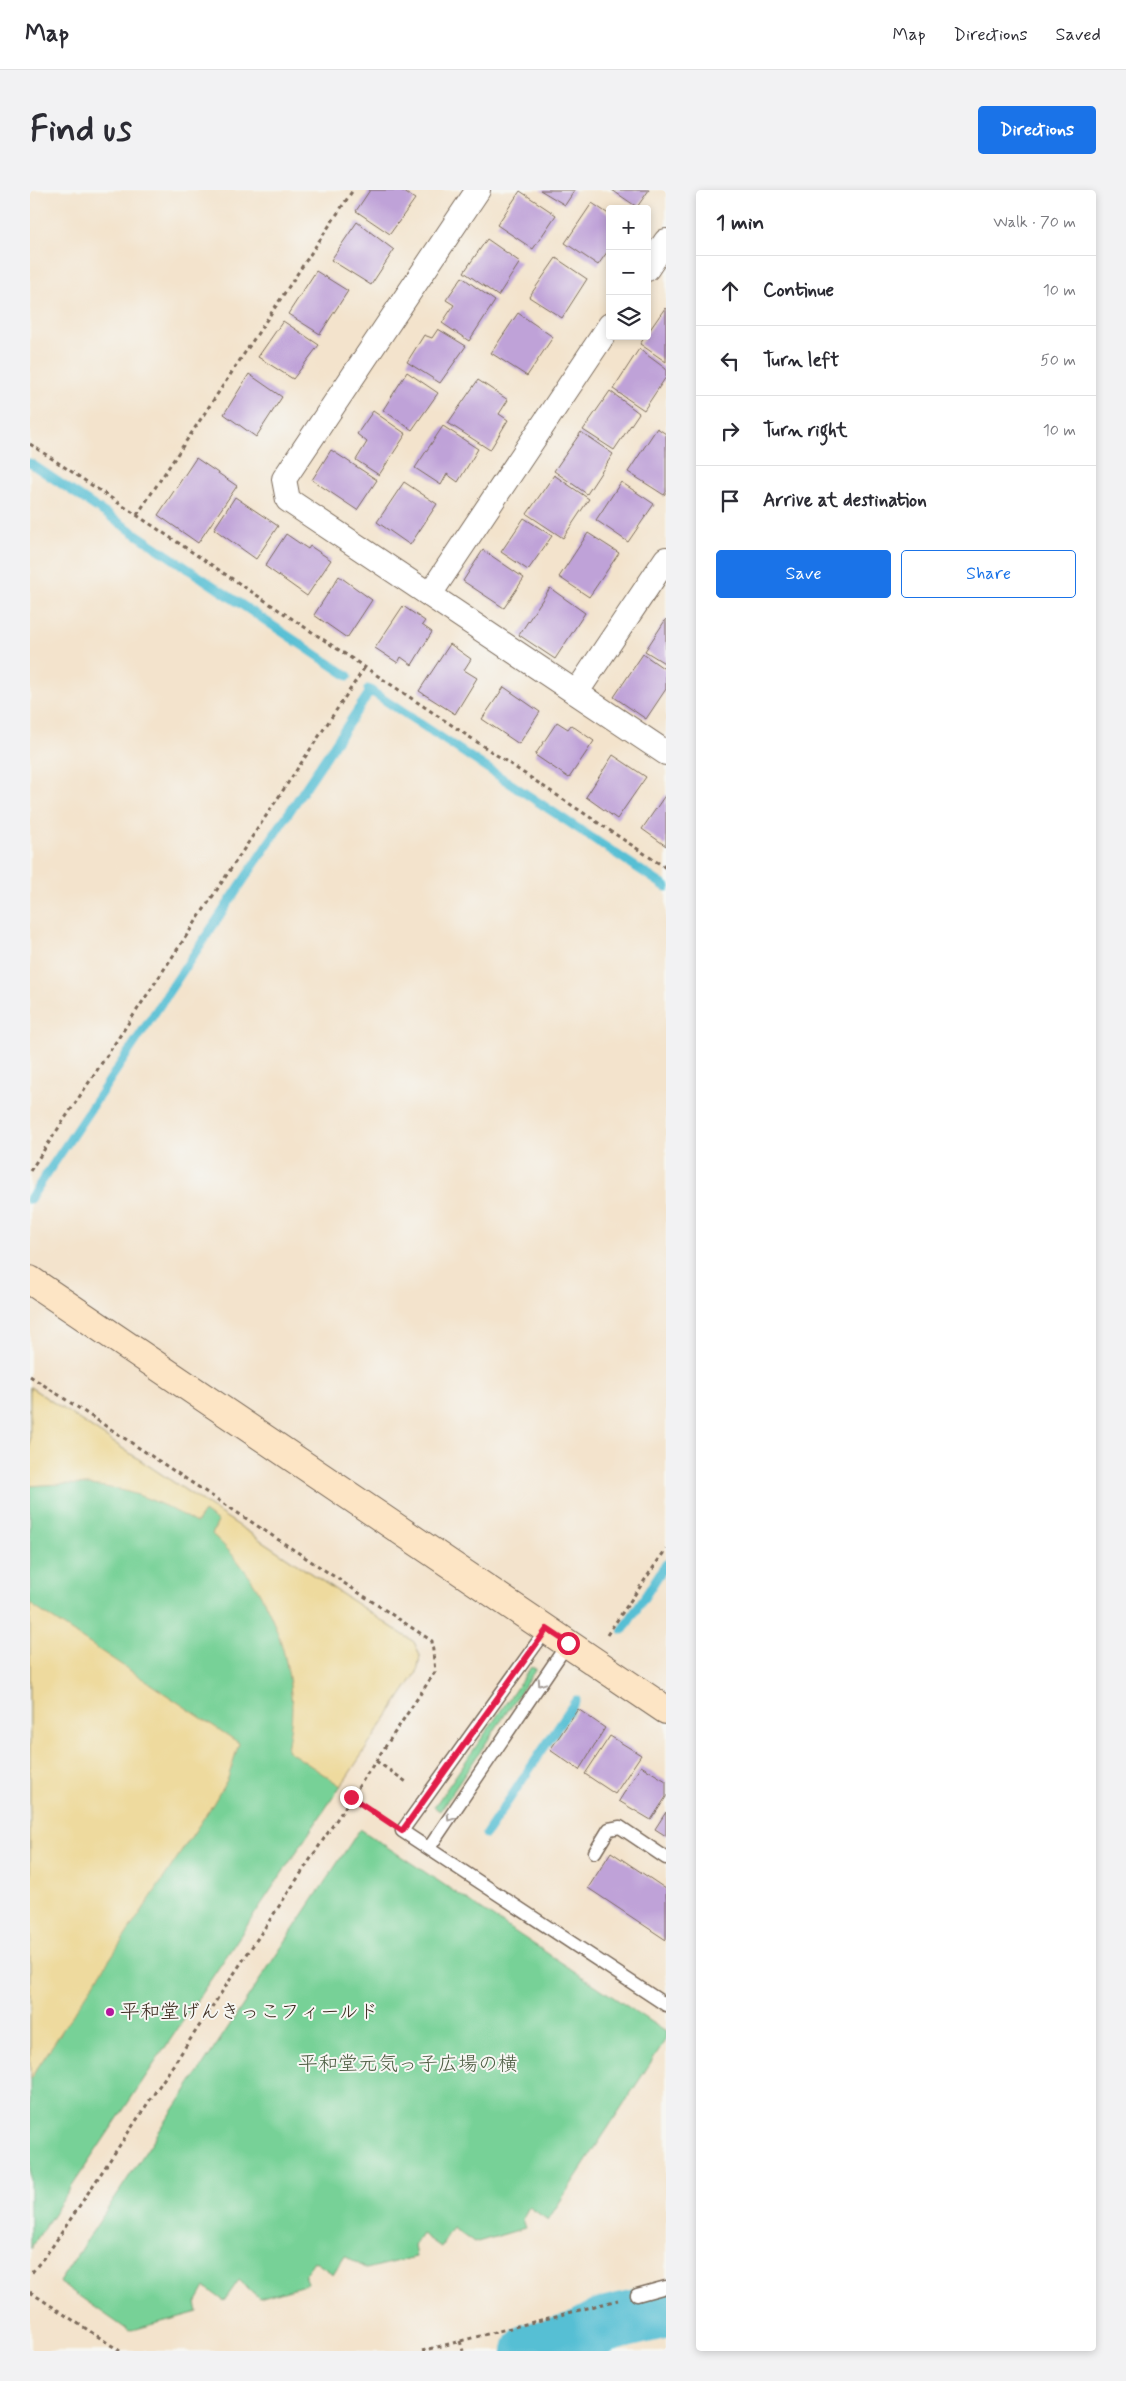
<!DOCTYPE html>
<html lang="en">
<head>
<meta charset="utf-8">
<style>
  :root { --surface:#fff; --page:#f2f2f3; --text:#2b2b33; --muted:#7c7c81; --line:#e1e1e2; --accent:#1a73e8 }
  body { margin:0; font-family:Mynerve,"Klee One",sans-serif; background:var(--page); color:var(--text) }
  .controls { position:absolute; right:15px; top:15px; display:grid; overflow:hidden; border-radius:5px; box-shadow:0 2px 8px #0003 }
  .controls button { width:45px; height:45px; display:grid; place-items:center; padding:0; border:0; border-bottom:1px solid var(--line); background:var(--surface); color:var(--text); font:25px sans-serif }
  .stop { position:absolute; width:15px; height:15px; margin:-11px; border:4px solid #e11d48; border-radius:50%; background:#fff }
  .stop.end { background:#e11d48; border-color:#fff; box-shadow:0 1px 5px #0008 }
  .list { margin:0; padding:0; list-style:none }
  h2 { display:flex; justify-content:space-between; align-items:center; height:65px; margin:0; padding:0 20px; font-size:21px }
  h2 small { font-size:16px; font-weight:400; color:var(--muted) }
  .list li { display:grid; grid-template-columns:32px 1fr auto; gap:15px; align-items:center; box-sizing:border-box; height:70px; padding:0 20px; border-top:1px solid var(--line) }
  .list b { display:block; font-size:19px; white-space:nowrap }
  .list em { font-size:16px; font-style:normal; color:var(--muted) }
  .actions { display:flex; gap:10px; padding:15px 20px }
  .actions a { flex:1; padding:11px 0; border:1px solid var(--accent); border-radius:5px; text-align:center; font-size:18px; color:var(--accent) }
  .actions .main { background:var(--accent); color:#fff }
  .icon { flex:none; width:28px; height:28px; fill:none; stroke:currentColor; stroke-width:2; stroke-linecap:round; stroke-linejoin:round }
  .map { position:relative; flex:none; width:636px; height:2161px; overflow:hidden; border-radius:5px }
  header { display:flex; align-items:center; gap:30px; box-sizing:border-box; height:70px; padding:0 25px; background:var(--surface); border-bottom:1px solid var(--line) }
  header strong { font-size:24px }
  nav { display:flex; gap:28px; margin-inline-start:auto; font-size:18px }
  .intro { display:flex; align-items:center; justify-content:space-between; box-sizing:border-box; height:120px; padding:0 30px }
  h1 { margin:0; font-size:35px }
  .button { padding:12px 22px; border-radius:5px; background:var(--accent); color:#fff; font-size:18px; font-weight:700 }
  main { display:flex; gap:30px; padding:0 30px }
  aside { flex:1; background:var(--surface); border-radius:5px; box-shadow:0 2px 8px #0003 }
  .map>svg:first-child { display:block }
  .green { fill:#77d197; stroke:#597e5a }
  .sand { fill:#eeda9e; stroke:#94825e }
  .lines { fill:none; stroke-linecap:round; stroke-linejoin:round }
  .stream { stroke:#57bfd4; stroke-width:9 }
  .river { stroke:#57bfd4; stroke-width:56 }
  .building { fill:#bfa2d8 }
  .lane-casing { stroke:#7b6b5b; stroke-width:15 }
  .street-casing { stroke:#7b6b5b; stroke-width:26 }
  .secondary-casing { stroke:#7b6b5b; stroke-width:30 }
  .path { stroke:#7b6b5b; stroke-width:3; stroke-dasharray:4 4; stroke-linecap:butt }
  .lane { stroke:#fff; stroke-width:12 }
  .street { stroke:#fff; stroke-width:24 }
  .secondary { stroke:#fde5c5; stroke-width:28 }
  .oneway { stroke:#a79f9a }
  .route { stroke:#e11d48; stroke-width:6 }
  .poi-dot { fill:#b5179e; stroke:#f6f6f2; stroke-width:2 }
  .labels { text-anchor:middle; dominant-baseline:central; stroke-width:4; stroke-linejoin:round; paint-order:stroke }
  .poi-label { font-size:20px; fill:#3b2a1e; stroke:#f6f6f2; text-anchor:start }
  .park-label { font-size:20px; fill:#4d5c42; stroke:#f6f6f2 }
</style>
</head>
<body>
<header>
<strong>Map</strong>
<nav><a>Map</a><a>Directions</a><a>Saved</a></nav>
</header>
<div class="intro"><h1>Find us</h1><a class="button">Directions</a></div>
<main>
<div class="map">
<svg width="636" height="2161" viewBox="0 0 636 2161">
  <rect width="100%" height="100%" fill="#f6f6f2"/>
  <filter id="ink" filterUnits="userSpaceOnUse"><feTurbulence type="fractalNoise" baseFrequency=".02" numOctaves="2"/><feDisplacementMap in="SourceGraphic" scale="10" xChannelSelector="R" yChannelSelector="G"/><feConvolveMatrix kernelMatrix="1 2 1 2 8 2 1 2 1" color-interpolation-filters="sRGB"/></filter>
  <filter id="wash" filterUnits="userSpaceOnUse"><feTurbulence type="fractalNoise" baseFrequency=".0096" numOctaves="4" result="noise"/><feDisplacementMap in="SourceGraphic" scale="20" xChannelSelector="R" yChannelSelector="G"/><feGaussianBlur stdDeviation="1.12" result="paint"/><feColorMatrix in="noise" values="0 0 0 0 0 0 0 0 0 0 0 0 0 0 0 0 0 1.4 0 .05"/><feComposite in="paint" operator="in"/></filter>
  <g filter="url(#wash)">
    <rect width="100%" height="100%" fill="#f3e3cc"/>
    <!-- green -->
    <path class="green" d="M0,1197L384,1452L390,1466L387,1482L0,2059Z
      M501,1477L506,1479L410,1621L404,1617Z
      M330,1639L636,1842V1849L518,2030L499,2017L492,2029L495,2038L444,2053L423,2038L411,2057L392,2044L384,2056L386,2067L336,2079L315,2065L303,2084L284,2071L275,2084L278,2094L229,2108L209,2090L194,2111L175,2097L166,2113L168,2122L99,2141L29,2092Z"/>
    <!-- sand -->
    <path class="sand" d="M0,1197L384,1452L390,1466L387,1482L311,1596L257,1560C259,1546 262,1532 262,1518C259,1450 232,1389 182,1344L188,1332L174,1322L166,1333C109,1298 66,1290 0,1296Z
      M0,1414L209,1553L198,1588L183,1614L0,1889Z"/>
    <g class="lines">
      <!-- stream -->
      <path class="stream" d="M0,273L318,486
        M338,499L636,697
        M0,1009L341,500
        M593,1440L636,1374
        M456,1644L546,1510"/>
      <!-- river -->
      <path class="river" d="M501,2161L546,2150L574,2135L636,2120"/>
    </g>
    <g id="blocks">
      <!-- building -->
      <path class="building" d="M340,0H371L385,9L360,44L326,21Z
        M510,0H545L535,15Z
        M582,0H619L607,17Z
        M490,1L526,25L503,59L467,35Z
        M562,13L580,25V58L568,75L535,53Z
        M327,32L364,60L341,95L301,70Z
        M457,49L490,72L468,106L434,82Z
        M526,68L557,89L532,128L499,107Z
        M286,81L318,101L290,144L258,124Z
        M432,87L465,111L439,151L412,133L424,115L416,110Z
        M635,118L636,119V172L610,154Z
        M488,123L523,147L497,186L461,163Z
        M253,131L289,155L263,189L228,167Z
        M408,139L436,156L410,193L377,172L394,145L402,148Z
        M609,159L636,179V187L614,220L583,199Z
        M377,182L408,203L382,240L353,220Z
        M219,184L252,207L226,247L194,224Z
        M448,190L478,210L469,224L478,230L460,260L418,233Z
        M580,201L609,223L584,260L553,240Z
        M343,221L376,244L349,285L326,270L337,252L327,244Z
        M413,236L448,259L428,292L417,284L411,295L385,278Z
        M627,238L636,244V302L634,305L598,282Z
        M551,242L583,264L557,304L524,281Z
        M301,260L347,290L327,320L282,290Z
        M166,268L207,296L168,353L128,325Z
        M524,285L559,309L533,348L497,324Z
        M374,292L407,314L380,355L347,332Z
        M591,292L624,314L598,352L566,330Z
        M205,307L248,336L226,369L184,339Z
        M494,328L522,346L498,380L471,362Z
        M558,343L589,363L559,407L529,387Z
        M256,344L278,359L280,356L301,370L277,406L235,376Z
        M453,360L494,388L474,418L433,391Z
        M309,386L342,410L317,448L284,425Z
        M520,398L555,423L525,469L489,445Z
        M373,416L395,431L392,435L402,442L382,475L371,467L368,473L345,458Z
        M636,429V474L615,461Z
        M420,454L441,469L434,480L447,488L425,524L389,501Z
        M613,464L636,480V499L616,529L584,507Z
        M474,497L510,522L489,554L452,529Z
        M527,532L538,539L541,535L564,551L539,588L505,565Z
        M583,565L616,587L587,629L556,607Z
        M636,604V656L612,639Z
        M548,1519L575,1538L549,1580L520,1560Z
        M580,1546L611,1565L585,1604L555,1584Z
        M611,1576L636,1591V1607L621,1630L589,1611Z
        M636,1622V1646L625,1639Z
        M581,1662L636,1699V1750L558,1698Z"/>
    </g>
  </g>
  <g filter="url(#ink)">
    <use href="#blocks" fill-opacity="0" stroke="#7b6b5b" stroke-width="1"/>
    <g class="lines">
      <defs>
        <path id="lane" d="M517,1439L372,1641L636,1815
          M399,1658L538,1453
          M565,1662L579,1639L590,1637L636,1668
          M607,2105L636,2097"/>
        <path id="street" d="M448,0L254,289L258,310L636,563
          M617,79L636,51
          M400,404L580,135
          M546,503L636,369"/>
        <path id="secondary" d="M0,1090L636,1520"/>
      </defs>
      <!-- lane casing -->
      <use href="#lane" class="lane-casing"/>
      <!-- street casing -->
      <use href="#street" class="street-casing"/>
      <!-- secondary casing -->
      <use href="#secondary" class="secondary-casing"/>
      <!-- path -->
      <path class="path" d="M0,254L636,678
        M107,325L323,0
        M0,981L335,477
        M0,1186L402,1451L405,1482L22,2057L0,2085
        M577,1445L636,1359
        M346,1571L378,1593
        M321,1607L354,1629
        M0,2102L90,2161
        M430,2151L433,2161
        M392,2161L588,2110"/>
      <!-- lane -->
      <use href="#lane" class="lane"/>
      <!-- street -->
      <use href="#street" class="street"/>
      <!-- secondary -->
      <use href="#secondary" class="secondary"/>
    </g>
    <!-- one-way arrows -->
    <defs><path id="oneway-chevron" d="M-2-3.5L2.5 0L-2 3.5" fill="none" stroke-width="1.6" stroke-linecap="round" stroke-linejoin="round" transform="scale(1.25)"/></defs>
    <g class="oneway">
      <use href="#oneway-chevron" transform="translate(511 1493) rotate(124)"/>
      <use href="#oneway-chevron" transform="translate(420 1628) rotate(124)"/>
    </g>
  </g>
  <g class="lines" filter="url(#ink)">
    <!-- route -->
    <path class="route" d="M321,1607L372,1641L517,1439L538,1453"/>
  </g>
  <!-- markers -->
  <circle class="poi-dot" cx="80" cy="1822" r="5"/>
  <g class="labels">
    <!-- poi labels -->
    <g class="poi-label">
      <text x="90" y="1822">平和堂げんきっこフィールド</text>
    </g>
    <!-- park labels -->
    <g class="park-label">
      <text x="378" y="1874">平和堂元気っ子広場の横</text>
    </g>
  </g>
</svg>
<div class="controls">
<button>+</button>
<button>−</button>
<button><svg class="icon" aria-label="layers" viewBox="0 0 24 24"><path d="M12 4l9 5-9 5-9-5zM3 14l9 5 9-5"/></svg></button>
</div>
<div class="stop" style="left:538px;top:1453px"></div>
<div class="stop end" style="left:321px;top:1607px"></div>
</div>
<aside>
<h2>1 min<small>Walk · 70 m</small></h2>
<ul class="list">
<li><svg class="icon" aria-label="ahead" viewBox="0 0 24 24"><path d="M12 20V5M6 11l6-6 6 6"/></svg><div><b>Continue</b></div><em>10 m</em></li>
<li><svg class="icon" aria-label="left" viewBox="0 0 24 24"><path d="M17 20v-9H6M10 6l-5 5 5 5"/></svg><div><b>Turn left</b></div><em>50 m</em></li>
<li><svg class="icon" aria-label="right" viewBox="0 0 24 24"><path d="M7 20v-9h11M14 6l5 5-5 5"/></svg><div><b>Turn right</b></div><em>10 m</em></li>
<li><svg class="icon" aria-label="arrive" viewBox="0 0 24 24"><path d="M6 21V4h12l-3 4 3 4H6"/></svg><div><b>Arrive at destination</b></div></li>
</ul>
<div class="actions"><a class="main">Save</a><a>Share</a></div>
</aside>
</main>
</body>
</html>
